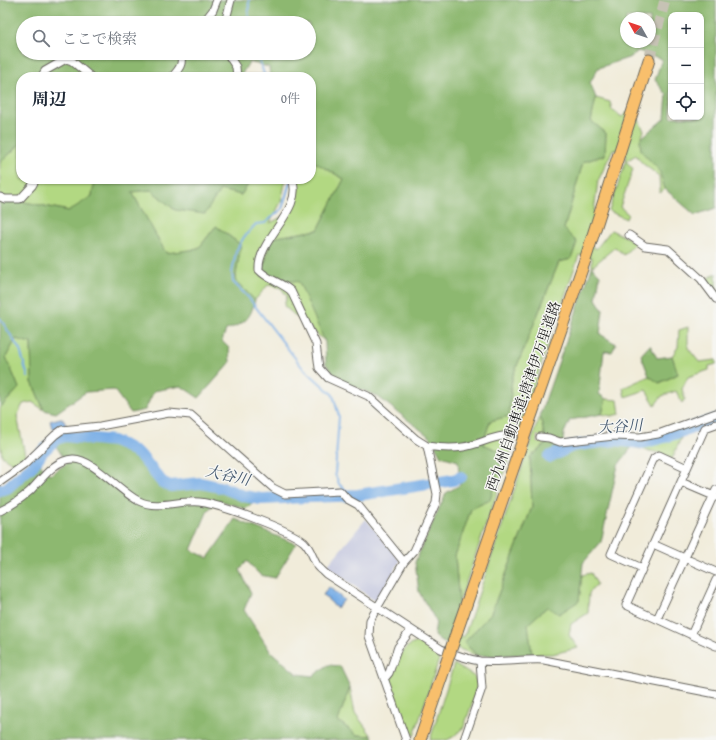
<!DOCTYPE html>
<html lang="ja">
<head>
<meta charset="utf-8">
<style>
  :root { --surface:#fff; --page:#f2f2f3; --text:#1f2937; --muted:#747a83; --line:#e0e1e3 }
  body { margin:0; font-family:"Gentium Book Plus","Noto Serif JP",serif; background:var(--page); color:var(--text) }
  .controls { position:absolute; right:12px; top:12px; display:grid; overflow:hidden; border-radius:8px; box-shadow:0 1px 3px #0004 }
  .controls button { width:36px; height:36px; display:grid; place-items:center; padding:0; border:0; border-bottom:1px solid var(--line); background:var(--surface); color:var(--text); font:20px sans-serif }
  .compass { position:absolute; left:620px; top:12px; width:36px; height:36px; border-radius:50%; background:var(--surface); box-shadow:0 1px 3px #0004; rotate:310deg }
  .list { margin:0; padding:0; list-style:none }
  h2 { display:flex; justify-content:space-between; align-items:center; height:52px; margin:0; padding:0 16px; font-size:17px }
  h2 small { font-size:13px; font-weight:400; color:var(--muted) }
  .icon { flex:none; width:22px; height:22px; fill:none; stroke:currentColor; stroke-width:2; stroke-linecap:round; stroke-linejoin:round }
  .map { position:relative; flex:none; width:716px; height:740px; overflow:hidden }
  .search { position:absolute; background:var(--surface); box-shadow:0 1px 3px #0004; left:16px; top:16px; width:300px; height:44px; display:flex; align-items:center; gap:10px; box-sizing:border-box; padding:0 14px; border-radius:22px; color:var(--muted); font-size:15px }
  .panel { position:absolute; background:var(--surface); box-shadow:0 1px 3px #0004; left:16px; top:72px; width:300px; height:112px; border-radius:16px }
  .map>svg:first-child { display:block }
  .industrial { fill:#bfc2dd }
  .green { fill:#b2d882; stroke:#677a4f }
  .forest { fill:#8db870; stroke:#546a46; fill-rule:evenodd }
  .water { fill:#78ade6; stroke:#4a6481 }
  .lines { fill:none; stroke-linecap:round; stroke-linejoin:round }
  .stream { stroke:#78ade6; stroke-width:2 }
  .river { stroke:#78ade6; stroke-width:12 }
  .minor-tunnel { stroke:#c6c2b4; stroke-width:7; stroke-dasharray:7 3.5; stroke-linecap:butt }
  .highway-tunnel { stroke:#c6c2b4; stroke-width:11; stroke-dasharray:11 5.5; stroke-linecap:butt }
  .minor-casing { stroke:#67655e; stroke-width:9 }
  .highway-casing { stroke:#67655e; stroke-width:13 }
  .minor { stroke:#fff; stroke-width:7 }
  .highway { stroke:#f8bf6c; stroke-width:11 }
  .highway-bridge-casing { stroke:#67655e; stroke-width:13; stroke-linecap:butt }
  .highway-bridge { stroke:#f8bf6c; stroke-width:11 }
  .labels { text-anchor:middle; dominant-baseline:central; stroke-width:3; stroke-linejoin:round; paint-order:stroke }
  .street-label { font-size:14px; fill:#1c1c1c; stroke:#f6f6f2 }
  .water-label { font-size:15px; font-style:italic; fill:#41566d; stroke:#f6f6f2 }
</style>
</head>
<body>
<div class="map">
<svg width="716" height="740" viewBox="0 0 716 740">
  <rect width="100%" height="100%" fill="#f6f6f2"/>
  <filter id="ink" filterUnits="userSpaceOnUse"><feTurbulence type="fractalNoise" baseFrequency=".025" numOctaves="2"/><feDisplacementMap in="SourceGraphic" scale="8" xChannelSelector="R" yChannelSelector="G"/><feConvolveMatrix kernelMatrix="1 2 1 2 8 2 1 2 1" color-interpolation-filters="sRGB"/></filter>
  <filter id="wash" filterUnits="userSpaceOnUse"><feTurbulence type="fractalNoise" baseFrequency=".012" numOctaves="4" result="noise"/><feDisplacementMap in="SourceGraphic" scale="16" xChannelSelector="R" yChannelSelector="G"/><feGaussianBlur stdDeviation="0.9" result="paint"/><feColorMatrix in="noise" values="0 0 0 0 0 0 0 0 0 0 0 0 0 0 0 0 0 1.4 0 .05"/><feComposite in="paint" operator="in"/></filter>
  <g filter="url(#wash)">
    <rect width="100%" height="100%" fill="#f1ecda"/>
    <!-- industrial -->
    <path class="industrial" d="M366,519L400,561L376,602L327,566Z"/>
    <!-- green -->
    <path class="green" d="M596,98L610,102L612,110L622,117L626,113L637,116L644,131C632,155 651,154 660,170C662,176 663,183 665,189L660,193L659,176L642,163L636,155L626,161L633,169L620,207L628,214L626,219L609,211L626,161L625,153L613,149L598,181L594,211L603,216L587,242L596,249L611,230L636,242L624,255L615,247L592,267V258L579,255L459,603L455,556L471,509L490,500L504,453L482,444L490,421L509,416L512,378L559,262L571,259L577,242L564,229L583,162L605,155L606,133L591,121Z
      M21,143V179H95L92,196L70,211L5,198L0,196V163Z
      M311,160L344,179L318,230L271,238L262,276L299,281L326,342L284,306L287,296L281,288L268,285L255,300L235,280L241,245L216,226L198,249L166,254L132,192L151,190L175,210L220,189L241,195L252,179H286L281,202L270,223L290,213L299,187V179H311Z
      M716,273V295L706,280Z
      M688,327V348L699,362L716,360V364L709,366V370L688,377L682,389L685,399L682,403L676,391L662,396L655,405L646,390L625,397L623,388L649,376L660,383L678,374L672,356L678,347L679,330Z
      M16,339L31,343L32,382L44,410L32,402L23,404L17,416L25,455L15,465L2,456L0,441V408L19,388L6,357Z
      M606,399L618,400L620,414L611,416L602,414Z
      M540,415L546,444L530,457L532,507L491,613L464,643L478,656L446,644L450,632L464,637Z
      M683,433L672,459L659,453L632,447Z
      M591,573L597,584L589,593L588,613L571,624L569,635L578,648L552,654H532L527,624L547,607L579,601L582,575Z
      M419,642L440,656L414,736L410,732L390,683C396,665 398,646 419,642Z
      M454,664L475,677L478,686L464,727L453,737L447,740H430Z
      M350,687L355,713L372,736L357,735L338,721Z"/>
    <!-- forest -->
    <path class="forest" d="M0,0H716V208L695,215L665,189L659,170L641,151L640,139L665,118L667,95L655,80L662,59L638,51L631,57L598,68L590,83L596,98L591,121L606,133L605,155L583,162L564,229L577,242L571,259L559,262L512,378L509,416L490,421L483,444L504,453L490,500L471,509L455,556L459,603L446,644L434,636L436,621L419,592L415,562L446,493L460,485L458,461L441,456L431,438L377,396L338,380L326,364L325,342L299,282L262,276L271,238L318,230L344,179L311,160V77H270L269,67L249,62L240,77H21V143L0,163ZM671,15H701V117H671ZM626,18H650V42H626ZM23,23H309V53H23Z
      M95,179H252L241,195L220,190L205,214L175,210L151,190L132,192L166,253L198,249L216,226L241,245L235,280L255,300C250,320 245,323 226,330L222,341L229,348L230,363L199,398L181,386L154,391L145,410L131,413L114,390L86,392L56,413L44,410L32,382L31,343L16,339L6,357L19,388L0,408V196L5,198L69,211L92,196Z
      M592,267L600,275L596,299L603,310L600,334L616,344L612,352L604,351L599,394L606,399L602,414L570,420L564,433L562,452L613,443L632,447L618,465L601,542L583,563L579,601L559,614L547,607L528,624L532,654L478,656L464,643L491,613L532,507L530,457L546,444L540,415Z
      M650,345L657,358L672,356L678,374L659,383L649,376L641,355Z
      M62,432L112,445L139,457L160,483L170,489L198,484L225,492L252,503L246,509L219,500L208,510L191,550L208,558L235,519L296,544L275,578L260,575L247,561L240,570L251,593L244,610L270,651L297,674L313,676L328,665L340,666L350,687L338,721L357,735L372,736L373,740H0V489L36,459L50,475L67,463L52,440Z"/>
    <!-- water -->
    <path class="water" d="M60,418L64,420L66,426L57,430L52,428L50,421Z
      M329,587L344,600L337,608L323,595Z"/>
    <g class="lines">
      <!-- stream -->
      <path class="stream" d="M248,23L249,0
        M251,53L260,62L265,77
        M290,182L282,209L265,223L256,224L244,237L236,251L232,273L233,282L248,297L302,367L333,395L339,416L335,474L339,484L350,495
        M0,318L20,350L28,377"/>
      <!-- river -->
      <path class="river" d="M549,457L572,446L615,440L642,443L665,437L716,419
        M0,490L7,488L33,465L42,452L56,439L65,436L113,441L127,447L140,455L162,482L170,486L201,483L224,488L244,496L261,499L358,495L453,480L461,477"/>
    </g>
  </g>
  <g filter="url(#ink)">
    <g class="lines">
      <!-- minor-tunnel -->
      <path class="minor-tunnel" d="M503,436L540,437"/>
      <!-- highway-tunnel -->
      <path class="highway-tunnel" d="M649,60L665,0"/>
      <defs>
        <path id="minor" d="M203,23L213,10L217,0
          M225,23L231,0
          M227,53L236,67L237,77
          M41,77L45,71L66,59L72,61L91,77
          M172,77C179,69 184,64 180,53
          M292,179C305,209 257,239 259,270C268,280 281,282 291,291L316,344L319,368L328,378L368,396L416,439L427,446L437,494L436,503L414,551L404,562L370,620L369,636L406,740
          M0,197L5,199H20L32,186L36,179
          M629,235L645,246L668,249L701,279L716,299
          M716,424L705,428L626,605L716,646
          M540,437L549,438L560,442L614,436L640,437L658,434L716,413
          M427,446C439,448 451,449 463,447C477,445 489,438 503,436
          M0,482L24,465L55,435L62,430L100,426L169,413L191,415L273,488L285,494L340,491L347,499L358,505L404,562
          M681,482L716,497
          M0,511C11,506 21,499 30,491C43,478 54,460 73,459C92,458 120,492 139,501C157,510 179,500 199,502C219,504 288,529 304,542C311,549 312,557 317,565C319,568 323,571 326,574L441,649C453,654 466,659 480,661C500,663 522,659 544,660L716,694
          M653,544L716,572
          M642,568L611,554L654,458L659,455L687,468
          M657,619L716,490
          M691,635L716,580
          M384,679L389,673L398,647L411,630
          M464,740L482,688L480,661"/>
        <path id="highway" d="M457,631L586,257L649,60
          M420,740L446,664"/>
      </defs>
      <!-- minor casing -->
      <use href="#minor" class="minor-casing"/>
      <!-- highway casing -->
      <use href="#highway" class="highway-casing"/>
      <!-- minor -->
      <use href="#minor" class="minor"/>
      <!-- highway -->
      <use href="#highway" class="highway"/>
      <defs>
        <path id="highway-bridge" d="M446,664L457,631"/>
      </defs>
      <!-- highway-bridge casing -->
      <use href="#highway-bridge" class="highway-bridge-casing"/>
      <!-- highway-bridge -->
      <use href="#highway-bridge" class="highway-bridge"/>
    </g>
  </g>
  <g class="labels">
    <!-- street labels -->
    <g class="street-label">
      <text transform="translate(523 396) rotate(-71)">西九州自動車道;唐津伊万里道路</text>
    </g>
    <!-- water labels -->
    <g class="water-label">
      <text transform="translate(620 426) rotate(-3)">大谷川</text>
      <text transform="translate(228 475) rotate(13)">大谷川</text>
    </g>
  </g>
</svg>
<div class="controls">
<button>+</button>
<button>−</button>
<button><svg class="icon" aria-label="locate" viewBox="0 0 24 24"><circle cx="12" cy="12" r="6"/><path d="M12 2v4M12 18v4M2 12h4M18 12h4"/></svg></button>
</div>
<svg class="compass" viewBox="-18 -18 36 36"><path d="M0-13l5 13h-10z" fill="#e53935"/><path d="M0 13l5-13h-10z" fill="#747a83"/></svg>
<div class="search"><svg class="icon" aria-label="search" viewBox="0 0 24 24"><circle cx="10" cy="10" r="6"/><path d="M15 15l6 6"/></svg>ここで検索</div>
<section class="panel">
<h2>周辺<small>0件</small></h2>
<ul class="list">
</ul>
</section>
</div>
</body>
</html>
